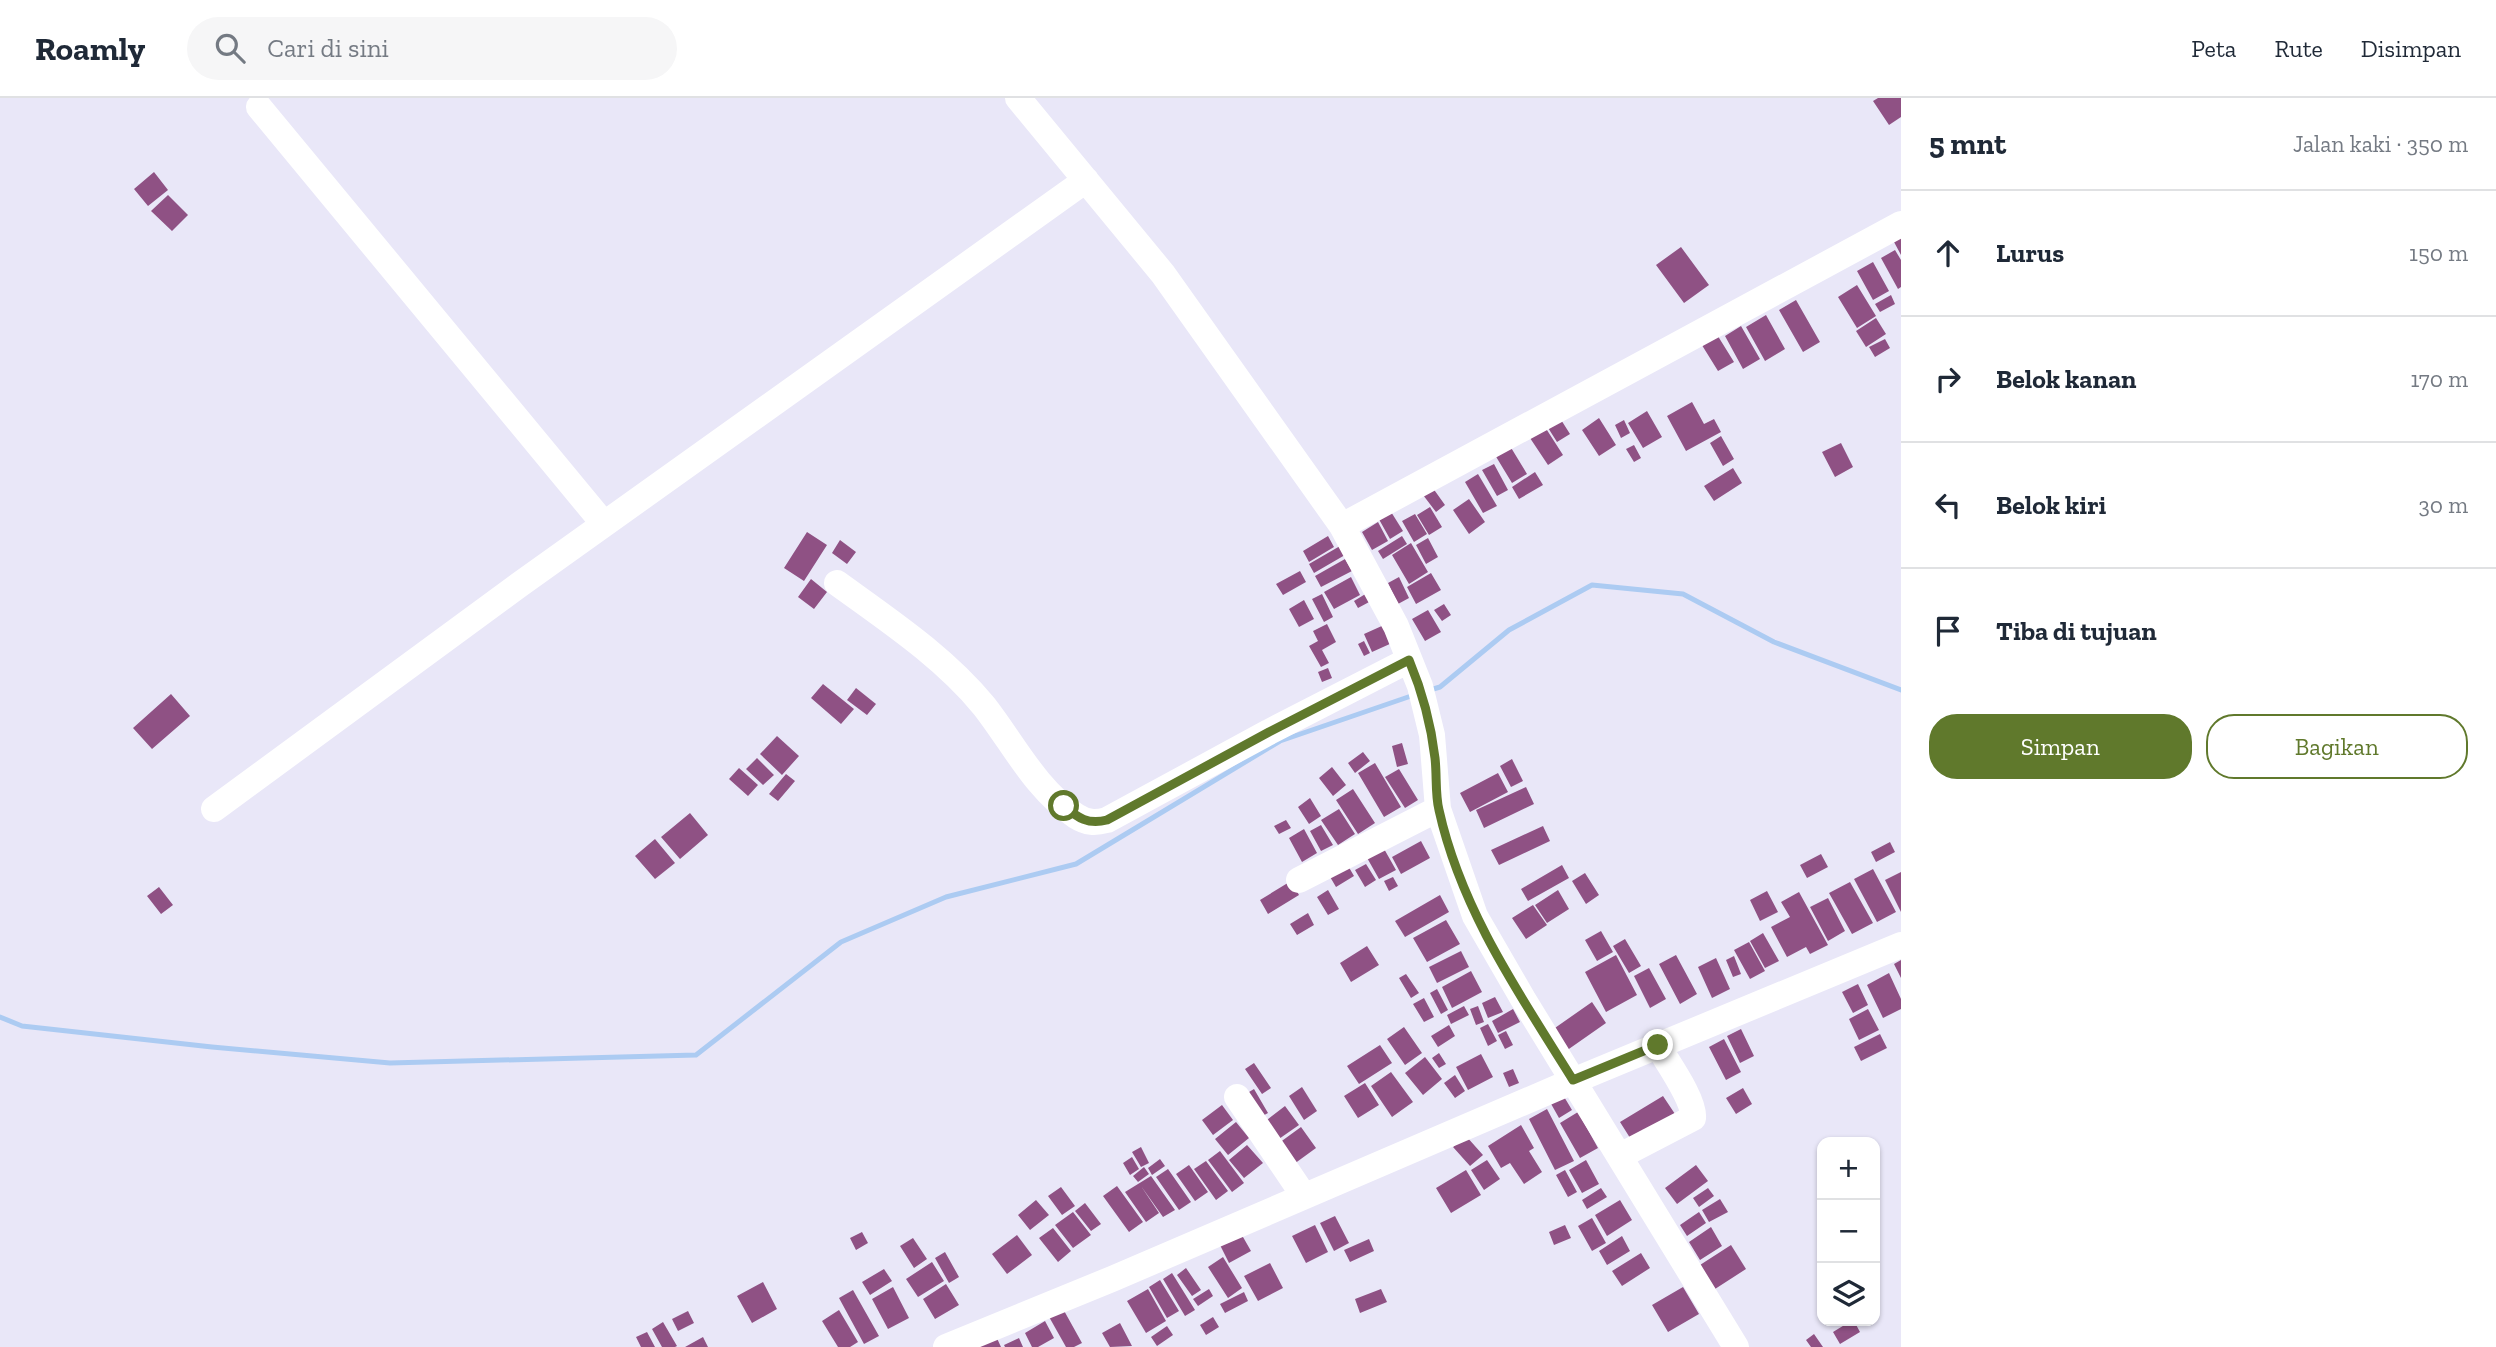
<!DOCTYPE html>
<html lang="id">
<head>
<meta charset="utf-8">
<style>
  :root { --surface:#fff; --page:#f6f6f7; --text:#1f2937; --muted:#747a83; --line:#e0e1e3; --accent:#60792c }
  body { margin:0; font-family:"Zilla Slab",serif; background:var(--page); color:var(--text) }
  .controls { position:absolute; right:21px; bottom:21px; display:grid; overflow:hidden; border-radius:14px; box-shadow:0 2px 5px #0004 }
  .controls button { width:63px; height:63px; display:grid; place-items:center; padding:0; border:0; border-bottom:2px solid var(--line); background:var(--surface); color:var(--text); font:35px sans-serif }
  .stop { position:absolute; width:21px; height:21px; margin:-16px; border:5px solid #60792c; border-radius:50%; background:#fff }
  .stop.end { background:#60792c; border-color:#fff; box-shadow:0 2px 7px #0008 }
  .list { margin:0; padding:0; list-style:none }
  h2 { display:flex; justify-content:space-between; align-items:center; height:91px; margin:0; padding:0 28px; font-size:30px }
  h2 small { font-size:23px; font-weight:400; color:var(--muted) }
  .list li { display:grid; grid-template-columns:46px 1fr auto; gap:21px; align-items:center; box-sizing:border-box; height:126px; padding:0 28px; border-top:2px solid var(--line) }
  .list b { display:block; font-size:26px; white-space:nowrap }
  .list em { font-size:23px; font-style:normal; color:var(--muted) }
  .actions { display:flex; gap:14px; padding:21px 28px }
  .actions a { flex:1; padding:16px 0; border:2px solid var(--accent); border-radius:28px; text-align:center; font-size:24px; color:var(--accent) }
  .actions .main { background:var(--accent); color:#fff }
  .icon { flex:none; width:38px; height:38px; fill:none; stroke:currentColor; stroke-width:2; stroke-linecap:round; stroke-linejoin:round }
  .map { position:relative; flex:none; width:1901px; height:1249px; overflow:hidden }
  header { display:flex; align-items:center; gap:42px; box-sizing:border-box; height:98px; padding:0 35px; background:var(--surface); border-bottom:2px solid var(--line) }
  header strong { font-size:33px }
  nav { display:flex; gap:38px; margin-inline-start:auto; font-size:24px }
  .search { width:490px; height:63px; background:var(--page); display:flex; align-items:center; gap:18px; box-sizing:border-box; padding:0 24px; border-radius:38px; color:var(--muted); font-size:26px }
  main { display:flex }
  aside { flex:1; background:var(--surface) }
  .map>svg:first-child { display:block }
  .lines { fill:none; stroke-linecap:round; stroke-linejoin:round }
  .stream { stroke:#accbf2; stroke-width:5 }
  .building { fill:#8f5184 }
  .minor { stroke:#fff; stroke-width:26 }
  .route { stroke:#60792c; stroke-width:9 }
</style>
</head>
<body>
<header>
<strong>Roamly</strong>
<div class="search"><svg class="icon" aria-label="search" viewBox="0 0 24 24"><circle cx="10" cy="10" r="6"/><path d="M15 15l6 6"/></svg>Cari di sini</div>
<nav><a>Peta</a><a>Rute</a><a>Disimpan</a></nav>
</header>
<main>
<div class="map">
<svg width="1901" height="1249" viewBox="0 0 1901 1249">
  <rect width="100%" height="100%" fill="#e9e7f8"/>
  <g class="lines">
    <!-- stream -->
    <path class="stream" d="M1430,592L1440,589L1509,532L1592,487L1683,496L1774,544L1901,592
      M0,919L22,928L212,949L390,965L696,957L841,844L946,799L1076,766L1280,643L1414,597"/>
  </g>
  <!-- building -->
  <path class="building" d="M1878,0H1901V19L1889,27L1873,3Z
    M154,74L168,92L148,108L134,91Z
    M168,97L188,117L172,133L151,113Z
    M1901,139V157L1894,144Z
    M1681,149L1709,187L1684,205L1656,167Z
    M1895,152L1901,162V189L1898,191L1881,160Z
    M1873,164L1889,193L1873,202L1857,173Z
    M1857,187L1876,218L1857,230L1838,199Z
    M1891,197L1895,206L1880,214L1875,206Z
    M1796,202L1820,244L1803,254L1779,212Z
    M1766,217L1785,251L1765,263L1746,229Z
    M1876,220L1886,236L1866,249L1856,233Z
    M1741,228L1760,261L1743,271L1725,238Z
    M1716,235L1734,264L1718,273L1700,244Z
    M1885,241L1890,250L1875,259L1869,249Z
    M1692,304L1704,326L1714,321L1721,334L1686,353L1667,318Z
    M1647,313L1662,339L1643,350L1628,325Z
    M1558,317L1570,336L1557,344L1545,325Z
    M1599,320L1616,347L1599,358L1582,332Z
    M1624,322L1630,335L1621,340L1615,327Z
    M1545,329L1563,357L1548,367L1530,340Z
    M1721,338L1734,361L1723,368L1710,345Z
    M1841,345L1853,369L1835,379L1822,354Z
    M1634,347L1641,360L1634,364L1626,351Z
    M1510,348L1527,376L1512,385L1495,357Z
    M1494,366L1508,392L1497,398L1482,372Z
    M1733,370L1742,385L1714,403L1704,388Z
    M1535,374L1543,387L1519,401L1512,389Z
    M1478,376L1497,408L1483,415L1465,384Z
    M1430,386L1445,407L1436,414L1420,393Z
    M1469,401L1485,424L1469,436L1453,412Z
    M1388,409L1403,433L1390,441L1376,416Z
    M1430,409L1442,429L1429,437L1417,417Z
    M1415,416L1427,436L1414,444L1402,423Z
    M1378,424L1388,443L1372,452L1362,434Z
    M807,434L827,447L804,483L784,470Z
    M1328,438L1334,449L1309,464L1303,453Z
    M1402,438L1407,446L1383,461L1378,453Z
    M1428,440L1438,459L1426,466L1416,447Z
    M840,442L856,454L847,466L832,455Z
    M1411,445L1428,474L1409,486L1392,457Z
    M1340,448L1345,457L1314,475L1309,466Z
    M1345,461L1352,473L1321,489L1315,478Z
    M1300,473L1306,484L1283,497L1276,486Z
    M1431,475L1441,492L1416,506L1407,489Z
    M1351,479L1360,497L1334,511L1324,494Z
    M1399,479L1409,500L1398,506L1388,485Z
    M811,481L827,494L814,511L798,499Z
    M1367,495L1371,503L1358,510L1354,503Z
    M1322,496L1333,519L1324,524L1312,501Z
    M1304,502L1314,521L1299,529L1289,511Z
    M1444,506L1451,517L1442,523L1434,512Z
    M1428,512L1441,534L1425,543L1412,521Z
    M1327,526L1336,544L1322,552L1329,565L1321,569L1309,548L1318,543L1313,533Z
    M1384,527L1392,545L1372,554L1364,536Z
    M1364,543L1370,555L1364,558L1358,546Z
    M1328,570L1332,580L1322,584L1318,574Z
    M823,586L854,611L841,626L811,600Z
    M856,590L876,606L867,617L847,602Z
    M171,596L190,618L152,651L133,630Z
    M777,638L799,658L782,677L760,656Z
    M1402,645L1408,666L1397,669L1392,648Z
    M1363,654L1370,663L1355,675L1348,665Z
    M757,660L774,677L763,687L746,671Z
    M1512,661L1523,683L1511,689L1500,668Z
    M1375,665L1401,709L1384,719L1358,675Z
    M1332,669L1346,687L1333,698L1319,680Z
    M739,670L758,687L748,698L729,681Z
    M1399,671L1418,702L1405,710L1385,679Z
    M1498,675L1508,694L1470,714L1460,695Z
    M786,676L795,683L778,703L769,696Z
    M1526,689L1534,706L1484,730L1476,712Z
    M1353,691L1375,725L1358,736L1336,702Z
    M1310,700L1321,718L1309,726L1298,709Z
    M1339,711L1355,736L1338,747L1321,722Z
    M690,715L708,737L680,761L661,739Z
    M1286,722L1291,730L1279,736L1274,728Z
    M1321,727L1333,747L1321,753L1310,733Z
    M1543,728L1550,743L1499,767L1491,752Z
    M1304,731L1317,755L1302,764L1289,740Z
    M655,741L675,765L655,781L635,758Z
    M1421,743L1430,760L1401,776L1392,759Z
    M1890,744L1895,754L1876,764L1871,754Z
    M1383,749L1396,772L1379,781L1366,758Z
    M1821,756L1828,769L1807,780L1800,767Z
    M1344,761L1354,778L1336,789L1326,772Z
    M1366,766L1376,782L1365,789L1355,772Z
    M1562,767L1569,780L1528,803L1521,791Z
    M1873,771L1896,814L1877,824L1854,781Z
    M1901,774V814L1885,782Z
    M1585,775L1599,797L1586,806L1572,783Z
    M1393,779L1398,788L1389,793L1384,783Z
    M1291,783L1299,797L1268,816L1260,802Z
    M1850,784L1873,825L1852,836L1829,795Z
    M159,789L173,807L161,816L147,798Z
    M1328,792L1339,811L1328,817L1317,799Z
    M1558,792L1569,811L1547,825L1535,807Z
    M1767,793L1778,814L1760,823L1750,802Z
    M1799,794L1828,847L1810,856L1806,849L1787,859L1771,829L1790,819L1781,804Z
    M1440,797L1449,814L1405,839L1395,823Z
    M1828,800L1845,833L1828,843L1810,809Z
    M1533,807L1547,827L1526,841L1512,820Z
    M1308,815L1314,827L1297,837L1290,826Z
    M1446,822L1460,846L1427,864L1413,840Z
    M1601,833L1613,854L1597,863L1585,842Z
    M1763,835L1779,863L1765,870L1750,843Z
    M1625,841L1641,868L1629,875L1613,848Z
    M1749,844L1765,873L1750,881L1734,852Z
    M1367,848L1379,867L1351,884L1340,865Z
    M1461,853L1469,869L1437,885L1429,869Z
    M1616,857L1637,897L1606,914L1585,874Z
    M1676,857L1697,896L1680,906L1659,866Z
    M1734,858L1741,876L1733,879L1726,862Z
    M1716,860L1730,891L1712,900L1698,869Z
    M1901,862V880L1894,866Z
    M1649,870L1666,901L1650,910L1634,878Z
    M1471,873L1482,894L1452,910L1442,889Z
    M1889,875L1901,901V911L1883,920L1867,887Z
    M1406,876L1419,895L1411,900L1399,880Z
    M1858,886L1868,907L1853,915L1842,894Z
    M1437,891L1448,912L1441,916L1430,895Z
    M1495,899L1503,914L1488,920L1482,905Z
    M1424,900L1434,919L1424,924L1413,906Z
    M1592,904L1606,925L1566,953L1552,932Z
    M1464,908L1469,917L1451,926L1447,917Z
    M1478,908L1484,924L1476,927L1470,911Z
    M1513,911L1520,924L1498,935L1492,923Z
    M1868,911L1879,932L1859,942L1849,921Z
    M1488,926L1497,943L1488,948L1480,930Z
    M1449,927L1455,938L1438,949L1431,938Z
    M1404,929L1422,955L1405,967L1387,941Z
    M1741,931L1754,958L1740,965L1727,938Z
    M1506,933L1513,947L1505,951L1498,937Z
    M1880,936L1887,950L1861,963L1854,949Z
    M1724,941L1741,974L1726,982L1709,949Z
    M1380,947L1392,965L1359,986L1347,968Z
    M1439,955L1446,966L1439,970L1432,960Z
    M1481,956L1493,979L1468,992L1456,969Z
    M1425,959L1442,981L1423,997L1405,975Z
    M1254,965L1271,990L1262,996L1245,971Z
    M1513,971L1519,985L1509,989L1503,975Z
    M1391,974L1413,1004L1392,1019L1371,988Z
    M1455,977L1465,993L1455,1000L1444,985Z
    M1365,985L1379,1007L1358,1020L1344,998Z
    M1302,989L1317,1013L1304,1022L1289,998Z
    M1743,990L1752,1006L1736,1016L1726,1000Z
    M1254,991L1268,1015L1257,1021L1244,997Z
    M1563,997L1572,1012L1559,1020L1550,1004Z
    M1663,998L1675,1016L1632,1043L1620,1024Z
    M1222,1007L1233,1022L1213,1037L1202,1022Z
    M1285,1008L1299,1027L1276,1043L1263,1025Z
    M1547,1011L1574,1063L1555,1072L1529,1021Z
    M1578,1014L1598,1050L1580,1060L1560,1025Z
    M1236,1024L1249,1040L1228,1057L1215,1041Z
    M1521,1027L1534,1050L1529,1053L1542,1074L1524,1086L1510,1065L1501,1070L1488,1048Z
    M1301,1029L1316,1050L1294,1066L1279,1045Z
    M1466,1038L1483,1057L1470,1068L1453,1049Z
    M1247,1047L1263,1065L1244,1080L1229,1062Z
    M1141,1049L1149,1065L1141,1069L1132,1054Z
    M1220,1053L1244,1085L1232,1094L1208,1062Z
    M1132,1059L1139,1071L1130,1077L1123,1065Z
    M1160,1061L1165,1068L1152,1077L1148,1070Z
    M1487,1062L1500,1081L1484,1092L1471,1072Z
    M1586,1062L1599,1086L1582,1095L1569,1072Z
    M1206,1063L1228,1093L1216,1102L1194,1071Z
    M1189,1067L1208,1094L1195,1103L1176,1076Z
    M1696,1067L1708,1083L1677,1106L1665,1090Z
    M1144,1069L1149,1076L1138,1084L1133,1078Z
    M1168,1071L1191,1104L1179,1112L1156,1079Z
    M1466,1072L1481,1097L1451,1115L1436,1090Z
    M1565,1072L1577,1094L1568,1099L1556,1077Z
    M1151,1078L1175,1112L1163,1119L1141,1088L1159,1115L1146,1124L1125,1094Z
    M1117,1088L1143,1124L1129,1134L1103,1098Z
    M1061,1089L1075,1108L1062,1117L1048,1098Z
    M1601,1090L1607,1099L1587,1111L1582,1102Z
    M1708,1090L1714,1098L1699,1109L1693,1100Z
    M1720,1101L1728,1114L1709,1124L1702,1112Z
    M1036,1102L1049,1117L1030,1132L1018,1117Z
    M1620,1102L1632,1122L1607,1138L1595,1117Z
    M1085,1105L1101,1126L1091,1133L1075,1113Z
    M1073,1114L1091,1137L1073,1150L1055,1127Z
    M1699,1114L1706,1125L1687,1138L1680,1127Z
    M1335,1118L1349,1145L1334,1153L1320,1125Z
    M1592,1120L1606,1145L1592,1153L1578,1128Z
    M1315,1127L1328,1154L1306,1165L1292,1138Z
    M1565,1127L1571,1140L1554,1147L1549,1134Z
    M1711,1129L1722,1148L1700,1162L1689,1144Z
    M1053,1130L1071,1153L1058,1164L1039,1140Z
    M1239,1132L1251,1153L1229,1165L1218,1143Z
    M862,1134L868,1145L856,1152L850,1140Z
    M1017,1137L1032,1157L1007,1176L992,1156Z
    M1622,1138L1630,1153L1607,1167L1599,1153Z
    M913,1140L927,1161L914,1170L900,1148Z
    M1369,1141L1374,1153L1350,1164L1344,1152Z
    M1731,1147L1746,1171L1715,1191L1700,1167Z
    M945,1154L959,1179L949,1185L935,1160Z
    M1641,1155L1650,1170L1622,1188L1612,1173Z
    M1223,1159L1242,1190L1228,1200L1208,1169Z
    M932,1164L944,1183L918,1199L906,1181Z
    M1270,1165L1283,1190L1258,1203L1244,1178Z
    M1186,1170L1201,1192L1192,1198L1177,1177Z
    M884,1171L892,1183L870,1197L862,1184Z
    M1172,1175L1195,1212L1185,1218L1163,1181Z
    M1160,1182L1179,1213L1167,1220L1149,1189Z
    M763,1184L777,1211L752,1225L737,1198Z
    M946,1186L959,1207L935,1221L923,1201Z
    M893,1189L909,1220L888,1231L872,1201Z
    M1683,1189L1699,1216L1668,1234L1652,1207Z
    M1148,1191L1166,1223L1146,1235L1127,1203Z
    M1209,1191L1213,1198L1198,1208L1193,1201Z
    M1381,1191L1387,1204L1360,1215L1355,1201Z
    M853,1192L879,1238L864,1246L839,1200Z
    M1244,1194L1248,1203L1225,1215L1220,1206Z
    M1062,1209L1082,1245L1074,1249H1066L1048,1217Z
    M839,1212L858,1244L850,1249H838L822,1223Z
    M688,1213L694,1225L678,1233L672,1221Z
    M1213,1219L1219,1229L1206,1237L1200,1227Z
    M1045,1223L1054,1240L1038,1249H1032L1025,1235Z
    M1851,1223H1854L1860,1234L1840,1246L1833,1234Z
    M663,1224L677,1248L675,1249H662L652,1231Z
    M1120,1225L1132,1248L1110,1249L1102,1235Z
    M1167,1228L1173,1237L1157,1248L1151,1239Z
    M647,1234L655,1249H641L636,1239Z
    M995,1236L1001,1249H970Z
    M1814,1236L1823,1249H1811L1806,1242Z
    M703,1239L708,1249H685Z
    M1019,1240L1023,1249H1005L1004,1247Z"/>
  <g class="lines">
    <!-- minor -->
    <path class="minor" d="M1018,0L1163,176L1342,428L1396,528L1420,588L1432,637L1438,711L1475,818L1523,901L1736,1249
      M259,9L604,426
      M1342,428L1901,126
      M837,485C888,522 944,559 984,608C1013,645 1036,692 1076,718C1087,725 1095,725 1107,722L1269,634L1409,562
      M214,711L519,487L1086,82
      M1299,782L1438,711
      M1237,999L1304,1098
      M1620,1058L1693,1020C1695,1002 1667,964 1658,948
      M946,1249L1112,1181L1573,983L1901,847"/>
  </g>
  <g class="lines">
    <!-- route -->
    <path class="route" d="M1064,708C1078,720 1088,727 1107,722L1269,634L1409,562C1422,593 1431,626 1435,660C1437,677 1435,696 1439,712C1461,812 1520,897 1573,982L1658,947"/>
  </g>
</svg>
<div class="controls">
<button>+</button>
<button>−</button>
<button><svg class="icon" aria-label="layers" viewBox="0 0 24 24"><path d="M12 4l9 5-9 5-9-5zM3 14l9 5 9-5"/></svg></button>
</div>
<div class="stop" style="left:1064px;top:708px"></div>
<div class="stop end" style="left:1658px;top:947px"></div>
</div>
<aside>
<h2>5 mnt<small>Jalan kaki · 350 m</small></h2>
<ul class="list">
<li><svg class="icon" aria-label="ahead" viewBox="0 0 24 24"><path d="M12 20V5M6 11l6-6 6 6"/></svg><div><b>Lurus</b></div><em>150 m</em></li>
<li><svg class="icon" aria-label="right" viewBox="0 0 24 24"><path d="M7 20v-9h11M14 6l5 5-5 5"/></svg><div><b>Belok kanan</b></div><em>170 m</em></li>
<li><svg class="icon" aria-label="left" viewBox="0 0 24 24"><path d="M17 20v-9H6M10 6l-5 5 5 5"/></svg><div><b>Belok kiri</b></div><em>30 m</em></li>
<li><svg class="icon" aria-label="arrive" viewBox="0 0 24 24"><path d="M6 21V4h12l-3 4 3 4H6"/></svg><div><b>Tiba di tujuan</b></div></li>
</ul>
<div class="actions"><a class="main">Simpan</a><a>Bagikan</a></div>
</aside>
</main>
</body>
</html>
